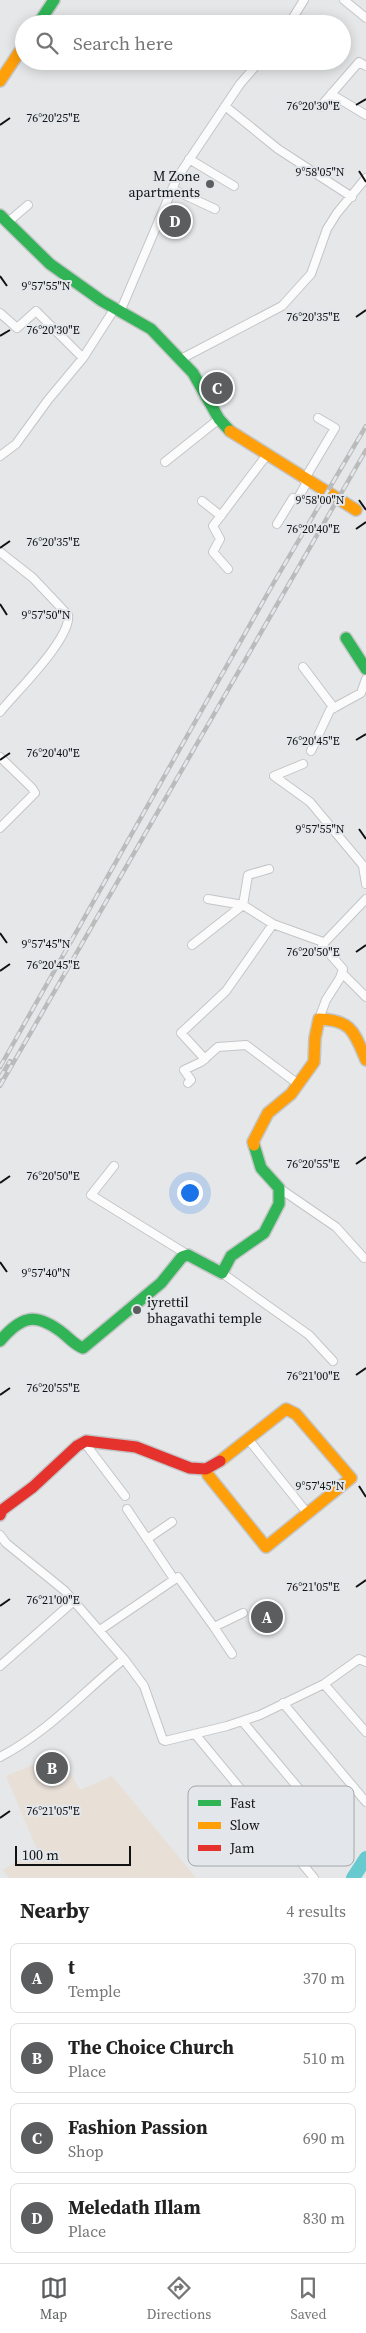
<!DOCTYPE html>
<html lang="en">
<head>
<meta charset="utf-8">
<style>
  :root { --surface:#fff; --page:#f2f2f2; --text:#222; --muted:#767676; --line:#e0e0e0; --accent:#5b5d5e }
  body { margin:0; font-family:"Source Serif 4",serif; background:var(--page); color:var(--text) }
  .scale { position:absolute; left:15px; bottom:12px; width:116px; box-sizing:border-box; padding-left:5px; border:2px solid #111213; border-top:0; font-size:14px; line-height:18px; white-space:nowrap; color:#111213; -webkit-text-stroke:4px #e3e7eb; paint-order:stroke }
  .you { position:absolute; left:189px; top:1192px; width:18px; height:18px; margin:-12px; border:4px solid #fff; border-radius:50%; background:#1a73e8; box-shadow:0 0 0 8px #1a73e833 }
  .badge { display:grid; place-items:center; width:32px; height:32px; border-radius:50%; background:var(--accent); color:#fff; font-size:16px; font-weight:700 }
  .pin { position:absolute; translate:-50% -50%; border:2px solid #fff; box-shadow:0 1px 5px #0006 }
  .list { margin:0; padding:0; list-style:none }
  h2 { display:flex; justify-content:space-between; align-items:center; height:65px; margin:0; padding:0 20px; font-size:21px }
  h2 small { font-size:16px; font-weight:400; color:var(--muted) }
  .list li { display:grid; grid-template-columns:32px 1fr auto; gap:15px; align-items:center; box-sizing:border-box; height:70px; margin:0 10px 10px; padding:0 10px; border:1px solid var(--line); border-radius:8px }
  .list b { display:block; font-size:19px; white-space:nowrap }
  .list p { margin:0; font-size:16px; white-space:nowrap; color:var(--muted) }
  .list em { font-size:16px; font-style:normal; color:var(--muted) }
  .icon { flex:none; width:28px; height:28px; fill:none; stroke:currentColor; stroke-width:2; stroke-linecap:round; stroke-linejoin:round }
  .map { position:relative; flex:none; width:366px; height:1878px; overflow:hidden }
  .search { position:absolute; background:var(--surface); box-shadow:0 2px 12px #0003; left:15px; right:15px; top:15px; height:55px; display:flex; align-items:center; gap:12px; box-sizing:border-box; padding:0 18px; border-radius:28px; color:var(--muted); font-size:19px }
  .sheet { height:385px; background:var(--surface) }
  nav { display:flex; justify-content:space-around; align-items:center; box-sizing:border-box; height:70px; border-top:1px solid var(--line); background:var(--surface); font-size:14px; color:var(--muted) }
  nav a { display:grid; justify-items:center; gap:2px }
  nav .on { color:var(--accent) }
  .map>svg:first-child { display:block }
  .education { fill:#e8dfd7 }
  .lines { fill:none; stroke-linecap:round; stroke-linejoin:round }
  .river { stroke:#66cace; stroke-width:14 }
  .street-casing { stroke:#c4c5c7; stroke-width:10 }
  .fast-casing { stroke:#c4c5c7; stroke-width:14 }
  .slow-casing { stroke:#c4c5c7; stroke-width:14 }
  .jam-casing { stroke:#c4c5c7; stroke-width:14 }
  .street { stroke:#fbfbfc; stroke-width:8 }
  .fast { stroke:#30b455; stroke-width:11 }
  .slow { stroke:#ff9f0a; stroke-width:11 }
  .jam { stroke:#e5322d; stroke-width:11 }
  .rail-casing { stroke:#babbbb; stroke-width:4.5 }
  .rail { stroke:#e3e7eb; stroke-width:2.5; stroke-dasharray:8; stroke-linecap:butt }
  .ticks { fill:none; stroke:#111213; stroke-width:2 }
  .poi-dot { fill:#5b5d5e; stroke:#e3e7eb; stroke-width:2 }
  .labels { text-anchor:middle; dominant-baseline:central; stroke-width:4; stroke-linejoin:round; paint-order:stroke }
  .poi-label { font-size:14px; fill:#111213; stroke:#e3e7eb; text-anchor:end }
  .key { fill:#e3e7eb; stroke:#a4a7aa; stroke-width:1 }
  .key-label { font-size:14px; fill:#111213 }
  .ticks-label { font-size:12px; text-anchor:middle; fill:#111213; stroke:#e3e7eb; stroke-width:4; stroke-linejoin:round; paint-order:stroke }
</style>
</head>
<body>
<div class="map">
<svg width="366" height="1878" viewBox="0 0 366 1878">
  <rect width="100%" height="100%" fill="#e5e7e9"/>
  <!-- education -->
  <path class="education" d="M59,1754L80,1790L112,1776L196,1878H9L3,1870L37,1849L6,1776Z"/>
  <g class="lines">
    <!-- river -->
    <path class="river" d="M353,1878L366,1858"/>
    <defs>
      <path id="street" d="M344,0L366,18
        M289,24L304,0
        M331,94L366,115
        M225,106L278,149L352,197
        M320,107L359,62L366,66
        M189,159L234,186
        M172,189L215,209
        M8,222L28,205
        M120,312L177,178L240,84L260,61
        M0,313L17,328L36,311L83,358L115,308
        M179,360L282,306L311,274L327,229L337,213L366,178
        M0,456L16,444L48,400L83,358
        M165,462L219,419
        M304,480L335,428L318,418
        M202,501L221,516
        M277,524L293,498L297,500L307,482
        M0,552L33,578L68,615C72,638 15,693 0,712
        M228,569L213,552L220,539L213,526L266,456
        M303,667L334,708
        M311,751L330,710L361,693L366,679
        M0,757L32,788L35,793L0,828
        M303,764L274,776L310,802L366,869
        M363,866L366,884
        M208,899L243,905L248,875L269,869
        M273,924L323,942
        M192,945L243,905L273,924L226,991L181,1033L205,1059
        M342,973L366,997
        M319,1019L326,1000L340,978L343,969L322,945L366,899
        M188,1083L191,1080L184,1070L201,1062L218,1047L246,1045L298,1084
        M114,1166L91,1195L188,1255
        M279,1188L336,1227L364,1258
        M222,1273L309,1335L333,1361
        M248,1439L308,1514
        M84,1442L125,1496
        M127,1509L174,1579
        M0,1535L6,1543L65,1591L124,1659C82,1693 48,1732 0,1757
        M147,1539L172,1522
        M214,1627L232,1654
        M100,1630L178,1577L214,1627L243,1613
        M124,1659L144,1686L163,1740L165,1741L227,1726L260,1715L324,1684L359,1659L366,1662
        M0,1666L75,1600
        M324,1684L366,1732
        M283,1703L366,1802
        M243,1722L346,1845
        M195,1734L314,1878"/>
      <path id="fast" d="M38,24L54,0
        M0,215L50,264L102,301L151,329L193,373L219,419L230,431
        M346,638L366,669
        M0,1341C22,1315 36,1312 64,1334C70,1339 75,1345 83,1348L161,1283L182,1257L188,1255L222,1273L231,1256L264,1233L279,1204V1188L261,1168L254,1145"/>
      <path id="slow" d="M0,81L24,45
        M230,431L356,510
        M254,1145L253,1142L268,1113L291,1094L314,1062L315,1038L319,1019C352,1020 354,1032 366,1060
        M206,1469L208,1475L266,1547L351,1478L296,1414L286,1409L220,1461"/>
      <path id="jam" d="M0,1515L2,1510L33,1487L77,1446L86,1441L136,1447L190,1468L206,1469L220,1461"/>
    </defs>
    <!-- street casing -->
    <use href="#street" class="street-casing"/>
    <!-- fast casing -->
    <use href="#fast" class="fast-casing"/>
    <!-- slow casing -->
    <use href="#slow" class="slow-casing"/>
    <!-- jam casing -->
    <use href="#jam" class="jam-casing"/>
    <!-- street -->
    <use href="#street" class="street"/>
    <!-- fast -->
    <use href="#fast" class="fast"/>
    <!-- slow -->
    <use href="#slow" class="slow"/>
    <!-- jam -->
    <use href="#jam" class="jam"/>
    <defs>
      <path id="rail" d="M0,1067L273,584L366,426
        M0,1078L10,1061
        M0,1086L366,450"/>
    </defs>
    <!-- rail casing -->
    <use href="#rail" class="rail-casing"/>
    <!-- rail -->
    <use href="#rail" class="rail"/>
  </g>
  <!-- ticks -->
  <path class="ticks" d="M356,105L366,99M0,125L10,118M359,171L366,182M0,276L7,286M356,317L366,310M0,336L10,330M359,500L366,510M356,529L366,522M0,548L10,541M0,604L7,615M356,740L366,734M0,760L10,753M359,829L366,839M0,933L7,943M356,952L366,945M0,971L10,964M356,1164L366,1157M0,1183L10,1176M0,1262L7,1272M356,1375L366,1368M0,1395L10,1388M359,1486L366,1497M356,1587L366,1580M0,1606L10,1599M0,1818L10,1811"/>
  <!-- markers -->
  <g class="poi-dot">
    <circle cx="210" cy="184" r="5"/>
    <circle cx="137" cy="1310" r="5"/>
  </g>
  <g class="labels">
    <!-- poi labels -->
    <g class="poi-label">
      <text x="200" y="176">M Zone<tspan x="200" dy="16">apartments</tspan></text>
      <text x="147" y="1302" text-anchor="start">iyrettil<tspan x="147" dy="16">bhagavathi temple</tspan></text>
    </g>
  </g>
  <!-- legend -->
  <rect x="188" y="1786" width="166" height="80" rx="8" class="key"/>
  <rect x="198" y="1800" width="23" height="6" fill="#30b455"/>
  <rect x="198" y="1822" width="23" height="7" fill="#ff9f0a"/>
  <rect x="198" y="1845" width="23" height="6" fill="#e5322d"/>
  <g class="key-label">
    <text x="230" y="1808">Fast</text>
    <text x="230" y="1830">Slow</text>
    <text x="230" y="1853">Jam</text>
  </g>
  <g class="ticks-label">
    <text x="313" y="110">76°20'30"E</text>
    <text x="53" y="122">76°20'25"E</text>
    <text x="320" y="176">9°58'05"N</text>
    <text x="46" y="290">9°57'55"N</text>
    <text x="313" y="321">76°20'35"E</text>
    <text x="53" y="334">76°20'30"E</text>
    <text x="320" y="504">9°58'00"N</text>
    <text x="313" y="533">76°20'40"E</text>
    <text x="53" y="546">76°20'35"E</text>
    <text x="46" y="619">9°57'50"N</text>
    <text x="313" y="745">76°20'45"E</text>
    <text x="53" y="757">76°20'40"E</text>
    <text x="320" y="833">9°57'55"N</text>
    <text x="46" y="948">9°57'45"N</text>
    <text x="313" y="956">76°20'50"E</text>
    <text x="53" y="969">76°20'45"E</text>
    <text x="313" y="1168">76°20'55"E</text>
    <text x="53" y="1180">76°20'50"E</text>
    <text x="46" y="1277">9°57'40"N</text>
    <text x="313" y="1380">76°21'00"E</text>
    <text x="53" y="1392">76°20'55"E</text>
    <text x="320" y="1490">9°57'45"N</text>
    <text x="313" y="1591">76°21'05"E</text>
    <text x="53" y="1604">76°21'00"E</text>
    <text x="53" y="1815">76°21'05"E</text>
  </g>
</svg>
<div class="scale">100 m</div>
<div class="you"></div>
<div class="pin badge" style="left:267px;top:1617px">A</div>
<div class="pin badge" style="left:52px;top:1768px">B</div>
<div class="pin badge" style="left:217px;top:388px">C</div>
<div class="pin badge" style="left:175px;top:221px">D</div>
<div class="search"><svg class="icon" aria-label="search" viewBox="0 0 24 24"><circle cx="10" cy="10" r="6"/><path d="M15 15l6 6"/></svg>Search here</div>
</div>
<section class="sheet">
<h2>Nearby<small>4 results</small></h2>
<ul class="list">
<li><span class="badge">A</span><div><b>t</b><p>Temple</p></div><em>370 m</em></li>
<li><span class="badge">B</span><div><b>The Choice Church</b><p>Place</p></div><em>510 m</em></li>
<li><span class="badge">C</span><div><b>Fashion Passion</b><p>Shop</p></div><em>690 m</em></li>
<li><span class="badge">D</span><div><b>Meledath Illam</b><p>Place</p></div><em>830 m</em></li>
</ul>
</section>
<nav>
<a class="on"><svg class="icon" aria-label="map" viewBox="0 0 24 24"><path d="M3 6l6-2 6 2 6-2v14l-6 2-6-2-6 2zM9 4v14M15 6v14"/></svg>Map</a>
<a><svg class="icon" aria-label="directions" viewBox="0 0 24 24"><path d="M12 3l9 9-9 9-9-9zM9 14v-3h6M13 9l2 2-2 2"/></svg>Directions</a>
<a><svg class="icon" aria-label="saved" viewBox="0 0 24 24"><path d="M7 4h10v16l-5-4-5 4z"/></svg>Saved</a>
</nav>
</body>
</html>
